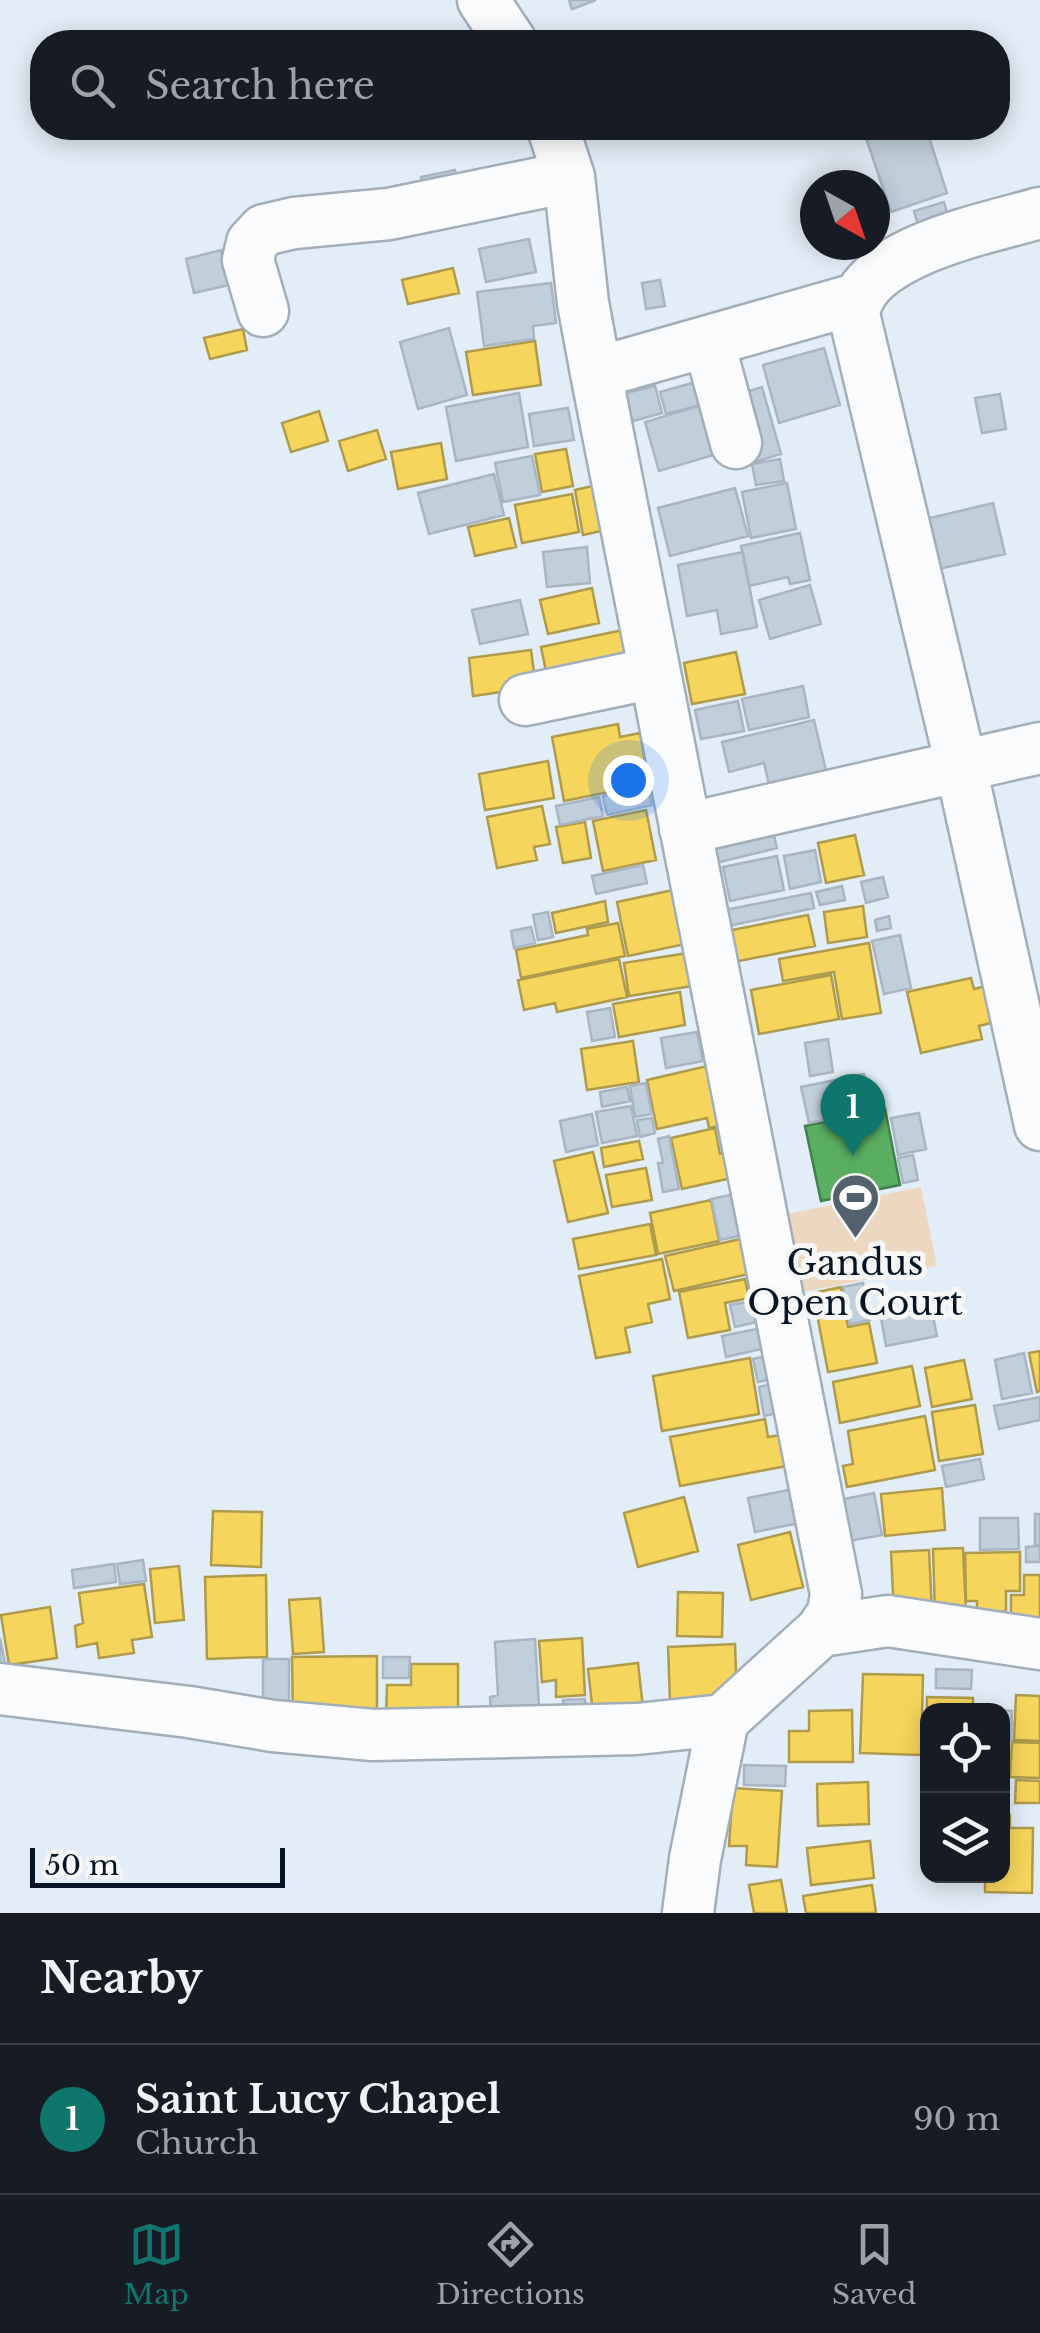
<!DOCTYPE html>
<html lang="en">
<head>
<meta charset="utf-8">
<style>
  :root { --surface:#171b24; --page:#242831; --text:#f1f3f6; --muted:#9ea1a6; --line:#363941; --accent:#0f766e }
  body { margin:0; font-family:"Libre Baskerville",serif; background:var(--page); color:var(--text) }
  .controls { position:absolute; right:30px; bottom:30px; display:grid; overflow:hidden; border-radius:20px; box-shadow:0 5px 25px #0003 }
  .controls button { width:90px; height:90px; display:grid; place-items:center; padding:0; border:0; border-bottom:2px solid var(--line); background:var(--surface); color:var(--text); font:50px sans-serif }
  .compass { position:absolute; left:800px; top:170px; width:90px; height:90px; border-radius:50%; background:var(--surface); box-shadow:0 5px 25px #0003; rotate:140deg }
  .scale { position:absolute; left:30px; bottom:25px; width:255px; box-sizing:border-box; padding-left:10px; border:5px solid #051525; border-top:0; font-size:28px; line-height:35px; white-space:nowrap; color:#051525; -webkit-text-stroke:8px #f7f7f7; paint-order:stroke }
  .you { position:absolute; left:628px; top:780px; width:35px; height:35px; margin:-25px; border:8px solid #fff; border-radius:50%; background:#1a73e8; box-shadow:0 0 0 15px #1a73e833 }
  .badge { display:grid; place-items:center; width:65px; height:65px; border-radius:50%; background:var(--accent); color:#fff; font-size:32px; font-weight:700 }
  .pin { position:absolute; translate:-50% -82px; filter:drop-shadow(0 2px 5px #0008) }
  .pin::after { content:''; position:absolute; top:52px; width:35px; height:30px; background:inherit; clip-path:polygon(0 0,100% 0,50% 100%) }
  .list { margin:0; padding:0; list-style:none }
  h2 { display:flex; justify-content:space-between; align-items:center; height:130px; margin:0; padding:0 40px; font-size:42px }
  h2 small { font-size:32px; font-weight:400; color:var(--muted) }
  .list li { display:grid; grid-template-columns:65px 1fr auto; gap:30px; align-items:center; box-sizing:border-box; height:150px; padding:0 40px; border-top:2px solid var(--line) }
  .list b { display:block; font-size:38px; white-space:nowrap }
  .list p { margin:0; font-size:32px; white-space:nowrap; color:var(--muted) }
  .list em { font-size:32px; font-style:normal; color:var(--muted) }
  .icon { flex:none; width:55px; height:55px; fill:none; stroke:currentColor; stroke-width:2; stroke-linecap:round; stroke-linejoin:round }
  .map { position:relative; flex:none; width:1040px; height:1913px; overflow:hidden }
  .search { position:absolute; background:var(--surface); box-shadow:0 5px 25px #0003; left:30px; right:30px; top:30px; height:110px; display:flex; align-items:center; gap:25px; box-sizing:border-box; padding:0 35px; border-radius:40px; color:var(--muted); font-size:38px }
  .sheet { height:280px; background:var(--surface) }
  nav { display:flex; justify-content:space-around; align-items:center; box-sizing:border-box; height:140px; border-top:2px solid var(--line); background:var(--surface); font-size:28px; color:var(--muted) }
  nav a { display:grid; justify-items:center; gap:5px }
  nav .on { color:var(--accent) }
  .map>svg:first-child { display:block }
  .green { fill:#edd8bf }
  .homes { fill:#f6d55c; stroke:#ae9b4c; stroke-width:2.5 }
  .public { fill:#5aae61; stroke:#40804f; stroke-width:2.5 }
  .building { fill:#c1cedc; stroke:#a9b5c2; stroke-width:2.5 }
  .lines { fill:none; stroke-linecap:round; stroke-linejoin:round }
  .minor-casing { stroke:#a2aeba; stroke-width:55 }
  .minor { stroke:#fbfcfe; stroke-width:50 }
  .labels { text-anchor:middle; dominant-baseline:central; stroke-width:10; stroke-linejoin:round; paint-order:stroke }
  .poi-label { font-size:35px; fill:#051525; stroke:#f7f7f7 }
</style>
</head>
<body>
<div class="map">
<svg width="1040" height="1913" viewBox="0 0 1040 1913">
  <rect width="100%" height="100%" fill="#e3edf7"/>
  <!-- green -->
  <path class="green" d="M921,1187L937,1266L787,1295L772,1217Z"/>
  <!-- homes -->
  <path class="homes" d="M453,268L459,293L408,304L402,280Z
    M243,329L247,350L210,359L204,338Z
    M535,341L541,385L473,395L466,352Z
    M319,411L328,441L291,452L282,423Z
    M377,430L386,459L348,471L339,441Z
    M441,443L447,479L398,489L391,452Z
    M566,449L573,486L542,492L535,454Z
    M592,486L601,531L583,535L575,490Z
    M572,494L579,532L522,543L515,505Z
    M509,518L516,547L475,556L468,527Z
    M592,588L599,623L548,634L540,600Z
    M623,630L631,669L549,686L541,647Z
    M531,650L536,687L473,696L469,658Z
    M736,652L745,694L692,704L684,663Z
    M618,724L620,737L640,733L649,784L564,801L552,737Z
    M548,761L554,798L485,810L479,774Z
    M542,806L550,844L534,847L537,860L497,868L487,817Z
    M646,810L656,860L603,871L593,821Z
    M585,822L591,858L563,863L556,827Z
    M855,835L864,875L826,883L818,843Z
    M673,890L685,944L628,956L617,902Z
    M605,901L608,922L556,933L552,913Z
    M863,906L867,937L828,943L824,912Z
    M808,915L815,946L734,962L727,931Z
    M618,923L625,956L521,978L516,950L588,935L587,929Z
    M869,943L881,1013L842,1019L834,972L783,981L779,959Z
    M694,952L699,985L629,996L624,963Z
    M619,959L627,997L557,1012L555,1003L524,1010L518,980Z
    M831,975L839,1019L759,1034L751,990Z
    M971,978L974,989L990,985L999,1021L979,1026L982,1039L921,1053L907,992Z
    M680,992L685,1025L619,1037L613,1004Z
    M633,1041L639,1082L587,1090L581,1049Z
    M716,1064L729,1124L709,1128L707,1118L657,1129L647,1080Z
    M715,1128L720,1154L739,1149L745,1175L682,1189L671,1138Z
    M639,1141L643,1159L604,1167L601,1148Z
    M593,1152L608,1213L568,1222L554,1161Z
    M646,1168L652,1200L612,1207L606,1175Z
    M711,1200L719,1241L658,1254L650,1213Z
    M650,1224L656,1255L579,1269L573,1239Z
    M758,1235L766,1270L674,1291L665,1256Z
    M662,1259L670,1299L648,1304L652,1322L625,1328L630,1352L596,1358L579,1276Z
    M745,1279L749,1298L725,1303L730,1330L688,1338L679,1292Z
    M841,1287L848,1327L869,1323L877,1363L828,1372L813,1293Z
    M1040,1351V1391L1037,1392L1029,1353Z
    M750,1358L759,1414L662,1431L653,1376Z
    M964,1360L972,1399L932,1407L925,1368Z
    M912,1366L920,1406L840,1423L833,1382Z
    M975,1405L983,1454L939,1461L932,1412Z
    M925,1416L935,1470L847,1487L843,1466L853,1464L848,1431Z
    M765,1419L768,1437L787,1434L792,1465L680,1486L670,1437Z
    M942,1488L945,1530L885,1536L881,1494Z
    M684,1497L698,1551L638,1567L624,1513Z
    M213,1511L262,1512L261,1567L211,1565Z
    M790,1532L803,1587L751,1600L738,1545Z
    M963,1548L966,1612L935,1614L933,1549Z
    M929,1550L932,1613L894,1615L891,1552Z
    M1020,1552V1591H1006V1611L977,1612V1601H966L965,1553Z
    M179,1566L184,1620L155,1623L150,1569Z
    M266,1575L267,1657L207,1659L205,1577Z
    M1024,1575H1040V1619H1011V1595H1024Z
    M144,1584L152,1637L132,1640L134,1653L99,1658L97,1643L77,1647L75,1626L83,1623L79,1593Z
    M678,1592L723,1593L722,1637L677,1636Z
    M320,1598L324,1652L293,1654L289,1600Z
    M50,1607L57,1658L9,1665L1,1615Z
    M582,1638L585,1695L556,1697V1680L542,1682L539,1641Z
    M735,1644L737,1698L670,1701L668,1647Z
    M377,1656V1709L293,1718L292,1657Z
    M638,1663L644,1717L594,1722L588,1669Z
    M411,1664H458V1712L386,1719L387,1685H411Z
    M863,1674L923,1675L921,1755L860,1753Z
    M1016,1695L1040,1696V1741L1014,1740Z
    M927,1697L973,1698V1710H928L926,1735Z
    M852,1710L853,1762H789V1731H809V1711Z
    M1012,1742L1040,1743V1778L1010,1777Z
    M1016,1780L1040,1781V1803H1015Z
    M868,1782L869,1824L818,1826L817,1784Z
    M733,1788L782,1791L777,1867L746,1865L747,1846H729Z
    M1002,1815H1010V1828H1033L1032,1893L985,1892V1876H1002Z
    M870,1841L874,1878L811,1885L807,1848Z
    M781,1880L787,1913H754L749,1885Z
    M872,1885L876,1913H806L803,1896Z"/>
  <!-- public -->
  <path class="public" d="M885,1109L900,1185L821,1201L805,1126Z"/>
  <!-- building -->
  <path class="building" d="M569,0H596L572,9Z
    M887,128H926L947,193L891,212L865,135Z
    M455,170L460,193L426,200L421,177Z
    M944,202L951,226L921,234L914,211Z
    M529,239L536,272L486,282L479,249Z
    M221,250L229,285L194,293L186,259Z
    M660,280L665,306L646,309L642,283Z
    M551,283L556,323L533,326L534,339L484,346L477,292Z
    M449,328L467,395L418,409L400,342Z
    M824,348L840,405L779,423L763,365Z
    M695,382L701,405L666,414L660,392Z
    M655,386L662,413L626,423L618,395Z
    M762,387L781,454L748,464L729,397Z
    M519,393L528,447L456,461L446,407Z
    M1000,394L1006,429L982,433L975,398Z
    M709,403L724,452L659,471L645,422Z
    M568,408L574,440L534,446L529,414Z
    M532,456L540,495L503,502L495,463Z
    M780,459L784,481L756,485L752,464Z
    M494,474L504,515L429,534L418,493Z
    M787,483L796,529L751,538L742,492Z
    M735,488L748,536L670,556L658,508Z
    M993,503L1005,554L934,570L922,520Z
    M800,533L810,580L790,584L788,577L749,586L741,546Z
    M587,547L590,583L547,587L543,552Z
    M743,552L757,627L721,634L717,610L687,616L678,565Z
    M810,585L821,624L770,639L759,600Z
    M520,600L528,634L480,644L472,610Z
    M803,686L809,717L749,730L742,699Z
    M738,701L744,731L701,739L695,710Z
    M814,720L827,775L770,789L764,763L729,772L722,742Z
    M648,786L652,805L607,815L603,796Z
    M599,797L603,816L560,825L556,806Z
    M771,824L777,848L716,863L711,838Z
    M815,850L821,882L790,889L784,856Z
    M777,856L784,890L730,901L723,867Z
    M643,865L647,883L596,894L592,876Z
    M883,877L888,897L866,903L861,882Z
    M842,886L845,900L820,905L816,892Z
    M811,893L814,908L723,927L720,911Z
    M548,912L553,937L538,940L533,915Z
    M889,916L891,928L877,931L875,920Z
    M531,927L535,943L514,948L511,931Z
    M900,935L911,988L884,994L872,941Z
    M610,1008L615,1037L592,1041L587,1012Z
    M697,1032L703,1061L666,1068L661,1038Z
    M828,1039L833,1072L810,1076L805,1043Z
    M864,1074L872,1110L809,1123L801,1087Z
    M646,1083L652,1114L635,1117L630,1086Z
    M627,1087L630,1101L602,1107L600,1092Z
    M631,1106L637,1136L602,1143L596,1112Z
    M919,1113L926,1149L898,1155L891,1118Z
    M592,1114L598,1145L566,1152L560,1121Z
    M652,1118L655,1133L640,1137L637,1120Z
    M669,1136L679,1189L663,1192L658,1163H663L658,1139Z
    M913,1155L918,1180L903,1183L898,1158Z
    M750,1191L759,1232L720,1240L711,1199Z
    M863,1283L870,1320L850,1324L843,1287Z
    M757,1300L761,1321L735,1327L730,1305Z
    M930,1302L937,1336L886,1346L880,1312Z
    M766,1327L770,1347L726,1357L722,1336Z
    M1024,1353L1032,1393L1002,1399L995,1360Z
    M771,1355L776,1378L758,1382L753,1359Z
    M780,1382L786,1411L764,1416L759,1387Z
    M1040,1397V1420L999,1429L994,1406Z
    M980,1459L984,1479L946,1487L942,1466Z
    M798,1488L805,1522L755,1532L748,1498Z
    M874,1493L882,1535L843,1542L835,1501Z
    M1035,1514H1040V1545H1035Z
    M980,1518H1018L1019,1549L980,1550Z
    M1040,1546V1562H1026V1547Z
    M143,1560L146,1581L120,1584L117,1564Z
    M114,1564L116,1582L74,1588L72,1570Z
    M0,1638L7,1673L0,1674Z
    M535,1639L539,1706L491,1718L490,1697L498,1695L495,1642Z
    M383,1657H410L409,1678H383Z
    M263,1659H289V1710H263Z
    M936,1669L972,1670L971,1689L936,1688Z
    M585,1699L586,1716L564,1718L563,1700Z
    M983,1709L1012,1711L1011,1741L1002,1740V1710Z
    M744,1765L786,1766L785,1786L744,1785Z"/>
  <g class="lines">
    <defs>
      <path id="minor" d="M483,0L511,42
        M1040,213C989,228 862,251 854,314L955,740L1040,1125
        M263,311L248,260L252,243L264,230L294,223L389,214L569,177
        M709,343L736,443
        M596,373L856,299
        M525,700L654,673
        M685,829L1040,748
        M821,1631L888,1621L1040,1644
        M0,1689L189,1712L273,1726L373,1735L637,1729L723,1720L821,1631L833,1613L836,1594L596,373L583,303L569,177L553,128
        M688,1913L695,1859L723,1720"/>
    </defs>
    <!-- minor casing -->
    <use href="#minor" class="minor-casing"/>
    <!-- minor -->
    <use href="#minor" class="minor"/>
  </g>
  <!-- icons -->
  <defs>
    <symbol id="stadium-pin" viewBox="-11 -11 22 30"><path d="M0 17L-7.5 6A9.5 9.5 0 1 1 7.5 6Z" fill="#53616e" stroke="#f7f7f7"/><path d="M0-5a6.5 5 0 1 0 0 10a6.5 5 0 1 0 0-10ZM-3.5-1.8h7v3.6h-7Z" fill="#fff"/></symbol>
  </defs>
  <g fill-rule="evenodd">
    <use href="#stadium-pin" x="828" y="1170" width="55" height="75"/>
  </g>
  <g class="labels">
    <!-- poi labels -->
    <g class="poi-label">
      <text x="855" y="1262">Gandus<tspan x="855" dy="40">Open Court</tspan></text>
    </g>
  </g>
</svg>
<div class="controls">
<button><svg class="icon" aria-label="locate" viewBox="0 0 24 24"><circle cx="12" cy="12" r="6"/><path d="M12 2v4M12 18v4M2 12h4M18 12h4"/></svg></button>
<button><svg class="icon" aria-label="layers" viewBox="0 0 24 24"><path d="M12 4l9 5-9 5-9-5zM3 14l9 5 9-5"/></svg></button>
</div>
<svg class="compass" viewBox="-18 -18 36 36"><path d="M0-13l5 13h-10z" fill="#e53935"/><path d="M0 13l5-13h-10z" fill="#9ea1a6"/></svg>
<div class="scale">50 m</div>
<div class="you"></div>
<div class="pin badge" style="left:853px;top:1156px">1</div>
<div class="search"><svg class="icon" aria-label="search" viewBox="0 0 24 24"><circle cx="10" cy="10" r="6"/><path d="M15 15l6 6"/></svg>Search here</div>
</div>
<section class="sheet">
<h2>Nearby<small></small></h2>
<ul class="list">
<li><span class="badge">1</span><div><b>Saint Lucy Chapel</b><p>Church</p></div><em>90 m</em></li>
</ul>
</section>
<nav>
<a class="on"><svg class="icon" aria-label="map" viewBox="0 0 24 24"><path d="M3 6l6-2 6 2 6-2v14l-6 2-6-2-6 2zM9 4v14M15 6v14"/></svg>Map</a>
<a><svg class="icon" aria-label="directions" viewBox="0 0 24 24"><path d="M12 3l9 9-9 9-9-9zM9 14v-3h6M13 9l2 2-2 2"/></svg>Directions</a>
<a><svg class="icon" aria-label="saved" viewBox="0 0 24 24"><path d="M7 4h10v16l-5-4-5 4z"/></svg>Saved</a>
</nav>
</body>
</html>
